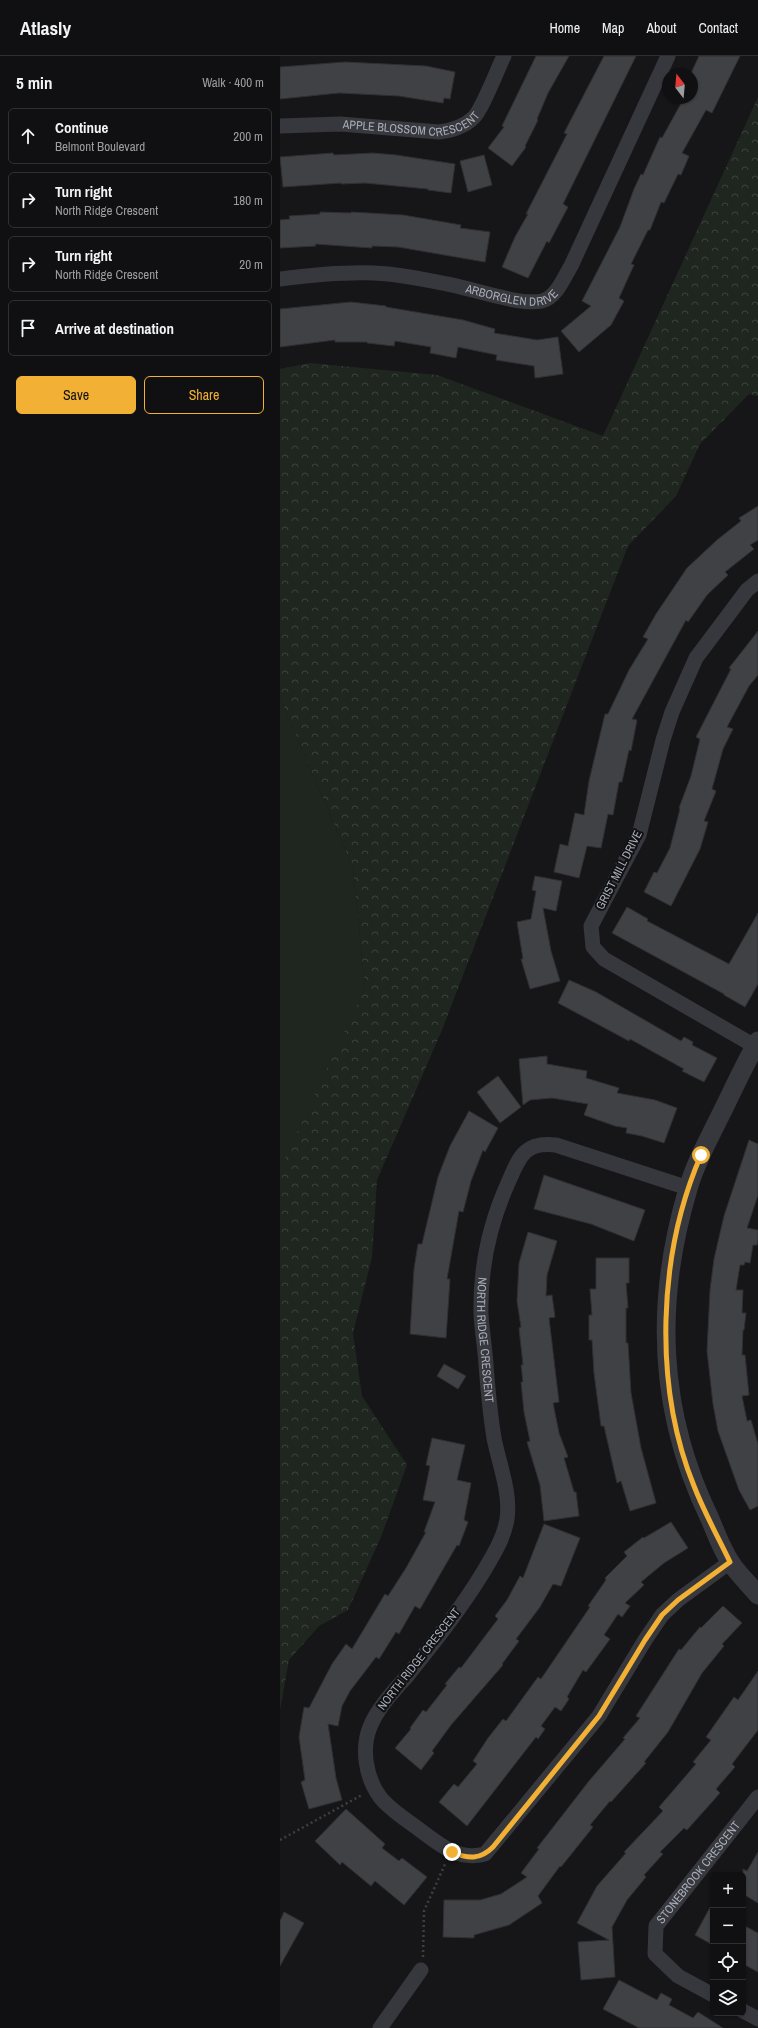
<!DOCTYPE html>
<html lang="en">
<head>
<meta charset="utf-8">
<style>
  :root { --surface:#101012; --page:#1e1e20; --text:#f1f3f6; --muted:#9c9d9f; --line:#303032; --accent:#f2b134 }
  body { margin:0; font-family:"Archivo Narrow",sans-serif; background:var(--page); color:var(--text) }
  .controls { position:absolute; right:12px; bottom:12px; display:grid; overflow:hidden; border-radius:6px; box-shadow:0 1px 3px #0004 }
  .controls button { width:36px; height:36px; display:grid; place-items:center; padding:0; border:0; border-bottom:1px solid var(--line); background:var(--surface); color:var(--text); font:20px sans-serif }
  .compass { position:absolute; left:382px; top:12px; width:36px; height:36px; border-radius:50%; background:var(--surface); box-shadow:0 1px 3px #0004; rotate:344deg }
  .stop { position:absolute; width:12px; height:12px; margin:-9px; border:3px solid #f2b134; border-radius:50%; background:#fff }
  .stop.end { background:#f2b134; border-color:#fff; box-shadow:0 1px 4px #0008 }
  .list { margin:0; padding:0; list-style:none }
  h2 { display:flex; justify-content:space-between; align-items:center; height:52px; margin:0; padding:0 16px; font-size:17px }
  h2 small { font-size:13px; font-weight:400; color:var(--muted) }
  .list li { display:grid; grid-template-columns:26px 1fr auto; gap:12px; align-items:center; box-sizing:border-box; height:56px; margin:0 8px 8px; padding:0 8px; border:1px solid var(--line); border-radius:6px }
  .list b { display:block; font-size:15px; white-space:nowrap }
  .list p { margin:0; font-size:13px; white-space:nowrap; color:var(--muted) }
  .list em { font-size:13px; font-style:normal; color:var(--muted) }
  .actions { display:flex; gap:8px; padding:12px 16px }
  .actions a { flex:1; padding:9px 0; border:1px solid var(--accent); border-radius:6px; text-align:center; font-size:14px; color:var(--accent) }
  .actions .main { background:var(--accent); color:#111 }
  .icon { flex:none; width:22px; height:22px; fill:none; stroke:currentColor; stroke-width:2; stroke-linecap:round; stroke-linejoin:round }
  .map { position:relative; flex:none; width:478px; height:1972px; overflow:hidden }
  header { display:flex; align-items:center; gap:24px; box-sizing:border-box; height:56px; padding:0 20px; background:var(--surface); border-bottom:1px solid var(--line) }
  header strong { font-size:19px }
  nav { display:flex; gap:22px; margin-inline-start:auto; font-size:14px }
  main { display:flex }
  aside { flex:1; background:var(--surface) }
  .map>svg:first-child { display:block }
  .green { fill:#1e261f }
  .forest { fill:url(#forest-crowns) }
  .building { fill:#404145; stroke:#303034 }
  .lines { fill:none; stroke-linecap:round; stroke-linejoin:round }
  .path { stroke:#3d3f44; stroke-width:2.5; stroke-dasharray:2 3; stroke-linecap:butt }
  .minor { stroke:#37383d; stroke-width:15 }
  .tertiary { stroke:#37383d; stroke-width:19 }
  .route { stroke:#f2b134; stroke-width:5 }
  .labels { text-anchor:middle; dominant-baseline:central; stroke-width:4; stroke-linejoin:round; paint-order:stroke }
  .street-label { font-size:12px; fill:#a8adb8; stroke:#111113 }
</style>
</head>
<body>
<header>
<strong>Atlasly</strong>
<nav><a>Home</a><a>Map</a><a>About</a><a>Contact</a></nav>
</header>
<main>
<aside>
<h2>5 min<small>Walk · 400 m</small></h2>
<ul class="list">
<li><svg class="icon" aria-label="ahead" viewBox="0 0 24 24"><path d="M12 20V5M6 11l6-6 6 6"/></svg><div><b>Continue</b><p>Belmont Boulevard</p></div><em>200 m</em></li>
<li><svg class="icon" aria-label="right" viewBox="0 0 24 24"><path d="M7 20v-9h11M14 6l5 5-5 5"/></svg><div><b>Turn right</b><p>North Ridge Crescent</p></div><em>180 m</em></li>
<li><svg class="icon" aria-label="right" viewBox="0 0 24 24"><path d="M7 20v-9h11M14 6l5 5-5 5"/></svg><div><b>Turn right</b><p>North Ridge Crescent</p></div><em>20 m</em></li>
<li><svg class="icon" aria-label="arrive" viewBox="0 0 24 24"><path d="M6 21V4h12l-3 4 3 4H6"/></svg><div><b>Arrive at destination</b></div></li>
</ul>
<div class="actions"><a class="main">Save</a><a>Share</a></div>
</aside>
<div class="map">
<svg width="478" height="1972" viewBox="0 0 478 1972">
  <defs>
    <pattern id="forest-crowns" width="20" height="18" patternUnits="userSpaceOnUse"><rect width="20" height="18" fill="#1e261f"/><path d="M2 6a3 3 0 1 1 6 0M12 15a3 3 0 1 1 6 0" fill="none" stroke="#3c433d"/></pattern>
  </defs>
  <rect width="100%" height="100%" fill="#161618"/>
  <!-- green -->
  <path class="green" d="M0,642L73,812L85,932L0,1119Z"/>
  <!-- forest -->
  <path class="forest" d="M478,41V340L469,338L420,388L396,440L348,490L162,974L97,1124L92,1201L73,1277L82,1340L127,1409L101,1481L68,1554L39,1570L9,1604L0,1654V1113L85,932L73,812L0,642V313L30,307L157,319L323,380Z"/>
  <!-- building -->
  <path class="building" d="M256,0H289L268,37L257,63L258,64L245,90L246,91L232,110L208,92L224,71L222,70Z
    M324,0H356L283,148L288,151L269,187L267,185L248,222L222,211L235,181L248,158H246L287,78L284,77Z
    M419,0H460L432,57L426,54L402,97L409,100L401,119L398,118L384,147L381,146L370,174H368L351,208L354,209L339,242L344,245L331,269L299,296L281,275L311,250L302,245L340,171L354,133L361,118L363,119L380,81L382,82L404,42H412V15Z
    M65,6L146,10L175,16L170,43L164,42L163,47L119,40L59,37L0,43V11Z
    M53,97L54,99L93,97L116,99L175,108L171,137L148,134V133L85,127L61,128V127L3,131L0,101Z
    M204,99L212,129L188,136L180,105Z
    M40,156L71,157V156L123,159L181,169L180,172L210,176L205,206L118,191L92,190V192L35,188L36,190L0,192V164L10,163L9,160L40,158Z
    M71,246L106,250V251L183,264L215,273L214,277L257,284L278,281L283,318L255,322L254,310L216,304L217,299L178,291L176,302L150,297L151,291L115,285L114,290L87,287V286H55V284L0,291V253Z
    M478,450V484L470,489L474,493L445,516L448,519L427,539L408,566L406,564L352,663L357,664L351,695L349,694L342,726H339L333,759L328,758L321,792L307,790L299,822L274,816L280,788L288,790L295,757L304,759L309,725L325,658H328L349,614L368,583L363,581L376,558L407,512L437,484L461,465L459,462Z
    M478,575V619L469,630L447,671L453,673L443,693L432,733L436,735L424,765L428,766L420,793L391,850L364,836L374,816L377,817L390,792L400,753L399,752L411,720L420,683L416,681L451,613L449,612Z
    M255,820L282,825L276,855L263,852L271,895L280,925L250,933L241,903H243L237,866L251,863L256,835L252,834Z
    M347,851L368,863L367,865L449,908L478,857V928L465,951L444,939V938L332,877Z
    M289,924L316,936L401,985L404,981L413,986L412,989L437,1002L424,1026L402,1015L404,1013L350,983L349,985L278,947Z
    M267,1000V1008L307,1015L306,1022L339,1032L337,1037L375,1044L397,1052L384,1087L362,1080L346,1077L347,1072L335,1070L304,1059L308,1048L272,1042L250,1044L243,1049L239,1003Z
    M218,1020L241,1051L220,1067L197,1036Z
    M189,1055L218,1072L205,1096L203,1094L191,1125L183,1156L179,1155L167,1223H170L166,1282L130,1278L134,1213L138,1188H142L158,1121L170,1090Z
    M469,1084L478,1088V1139L467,1172L478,1174V1183L477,1189H473L470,1207L465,1206L464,1209H460L456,1234H463L462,1257H466L464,1274H463L462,1299H465L469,1339L462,1340L467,1365L471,1364L478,1388V1450L470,1454L459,1434L438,1375L433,1348L427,1295L430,1234L434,1203L444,1160Z
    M264,1119L365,1154L354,1185L311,1168L254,1153Z
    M248,1176L277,1185L267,1219L266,1240L272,1239L275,1261L269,1262L279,1346L273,1347L279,1377L288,1401L284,1402L294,1436H296L299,1460L264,1465L260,1429L247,1386L250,1385L244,1356L241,1326H243L241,1309H243L239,1272L241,1271L237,1245L239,1207Z
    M316,1202H349V1227H346L348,1252H346V1287H348L351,1337L361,1392L376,1447L350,1455L341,1425L337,1427L324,1370H321L314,1317L312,1284H309V1259H312L310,1233H316Z
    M164,1308L186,1320L178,1333L157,1320Z
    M152,1382L185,1389L177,1424L191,1427L184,1464L188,1466L179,1490L177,1489L140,1553L135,1550L119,1578L116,1576L99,1603L96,1601L70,1635L62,1650L58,1670L48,1668L56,1722L62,1744L29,1753L21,1726L25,1724L19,1681L24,1651L29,1652L52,1608L66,1588L72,1593L105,1538L108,1540L126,1512L146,1476H144L155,1446L143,1444L150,1410L146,1409Z
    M391,1466L408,1492L384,1507L361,1526L364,1529L345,1547L350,1550L342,1561L338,1558L324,1579L330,1583L306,1616L303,1614L287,1641L289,1643L281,1655L275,1651L261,1670L265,1673L258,1683L256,1681L187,1770L159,1746L174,1728L178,1731L197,1708L193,1705L208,1682L223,1663L226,1665L258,1621L261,1623L310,1551L308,1550L326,1524L325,1522L347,1500L344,1496L363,1481L364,1482Z
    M264,1468L300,1482L281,1530L273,1528L260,1551L236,1583L239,1585L222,1608L223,1609L171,1669L152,1695L154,1697L141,1714L115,1692L131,1673L130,1672L143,1654L146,1656L167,1629L165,1628L179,1611L181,1612L218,1563L215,1560L227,1544L240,1520L243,1522Z
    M443,1550L462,1567L442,1588L444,1590L422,1617L388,1676L364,1706L366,1707L331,1746L330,1745L310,1769L313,1771L281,1811L280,1810L258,1840L262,1847L229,1869L194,1879V1882L163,1881L164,1844H200L221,1838L247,1821L241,1817L259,1793L257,1792L309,1725L345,1683L343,1682L360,1662L356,1660L399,1593L401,1594L420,1571L421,1572Z
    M478,1615V1674L452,1708L455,1711L436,1733L440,1737L407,1774L404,1772L380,1796L383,1798L364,1819L366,1821L347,1844L332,1871L335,1921L301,1924L298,1886L329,1884L297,1867L317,1830L346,1797L344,1796L383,1755L379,1751L416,1708L413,1706L431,1684L426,1681L454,1641L458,1644Z
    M66,1753L105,1788L102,1792L119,1805L122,1802L147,1821L124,1849L95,1825L91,1830L62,1806L60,1809L35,1785Z
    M478,1796V1847L463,1838V1813L467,1815Z
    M433,1846V1889L415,1879Z
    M4,1856L24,1867L0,1910V1865Z
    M463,1869L478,1877V1916L463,1908Z
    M339,1924L377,1944L381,1937L392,1943L389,1949L413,1962L418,1956L443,1972H359L323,1953Z"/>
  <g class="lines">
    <!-- path -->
    <path class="path" d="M0,1784L82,1739
      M143,1901L144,1855L166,1806"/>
    <!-- minor -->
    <g class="minor">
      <path id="s1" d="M0,70L60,68L159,76C172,74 184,71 193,62C201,56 218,12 224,0"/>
      <path id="s2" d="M0,223C31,219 63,216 94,217C118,218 143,223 167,228C191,232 239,250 262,245C277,241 284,221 291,210L388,0"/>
      <path d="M478,525L467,534L416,602L392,656L383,684L359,779L311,870L313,891L324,903L478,992"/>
      <path id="s3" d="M408,1132L276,1089C244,1085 239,1102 228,1127C210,1167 200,1213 201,1258C202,1275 205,1292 206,1309C208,1334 210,1358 214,1382C219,1408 231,1437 227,1463C224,1483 212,1501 202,1518C180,1554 154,1586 128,1619C114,1635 98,1651 90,1671C81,1693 86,1722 100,1741C110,1754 127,1764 140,1774C160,1789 178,1805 205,1798L319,1660L365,1584L382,1559L398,1544L450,1506"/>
      <path id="s4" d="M433,1939L398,1920L375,1898L376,1870L478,1741"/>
      <path d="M463,1955L478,1963"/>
      <path d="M100,1972L141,1914"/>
    </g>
    <!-- tertiary -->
    <path class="tertiary" d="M478,985C464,1009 453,1034 441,1058C429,1083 415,1107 408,1133C374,1247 378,1356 430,1463C436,1477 442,1494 451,1507C458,1518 469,1528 478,1539"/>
  </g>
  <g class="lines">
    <!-- route -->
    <path class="route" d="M172,1796C188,1803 200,1804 213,1791L319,1660L365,1584L382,1559L398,1544L450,1506C438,1481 424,1456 414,1430C373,1329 378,1198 421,1099"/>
  </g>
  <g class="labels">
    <!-- street labels -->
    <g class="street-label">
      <text stroke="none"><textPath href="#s1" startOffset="133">APPLE BLOSSOM CRESCENT</textPath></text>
      <text stroke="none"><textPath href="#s2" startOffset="235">ARBORGLEN DRIVE</textPath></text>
      <text transform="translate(339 814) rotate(-63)">GRIST MILL DRIVE</text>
      <text stroke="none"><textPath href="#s3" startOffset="368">NORTH RIDGE CRESCENT</textPath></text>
      <text transform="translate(139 1603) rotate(-52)">NORTH RIDGE CRESCENT</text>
      <text stroke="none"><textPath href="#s4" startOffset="168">STONEBROOK CRESCENT</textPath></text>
    </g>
  </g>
</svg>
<div class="controls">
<button>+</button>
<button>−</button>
<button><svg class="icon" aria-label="locate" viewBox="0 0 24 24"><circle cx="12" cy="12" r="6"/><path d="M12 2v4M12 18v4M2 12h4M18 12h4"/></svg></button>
<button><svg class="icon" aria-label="layers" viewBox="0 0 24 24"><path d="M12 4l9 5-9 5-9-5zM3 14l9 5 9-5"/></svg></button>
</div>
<svg class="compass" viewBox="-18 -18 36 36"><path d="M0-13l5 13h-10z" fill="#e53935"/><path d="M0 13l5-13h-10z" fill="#9c9d9f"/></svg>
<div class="stop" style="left:421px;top:1099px"></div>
<div class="stop end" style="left:172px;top:1796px"></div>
</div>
</main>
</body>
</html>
